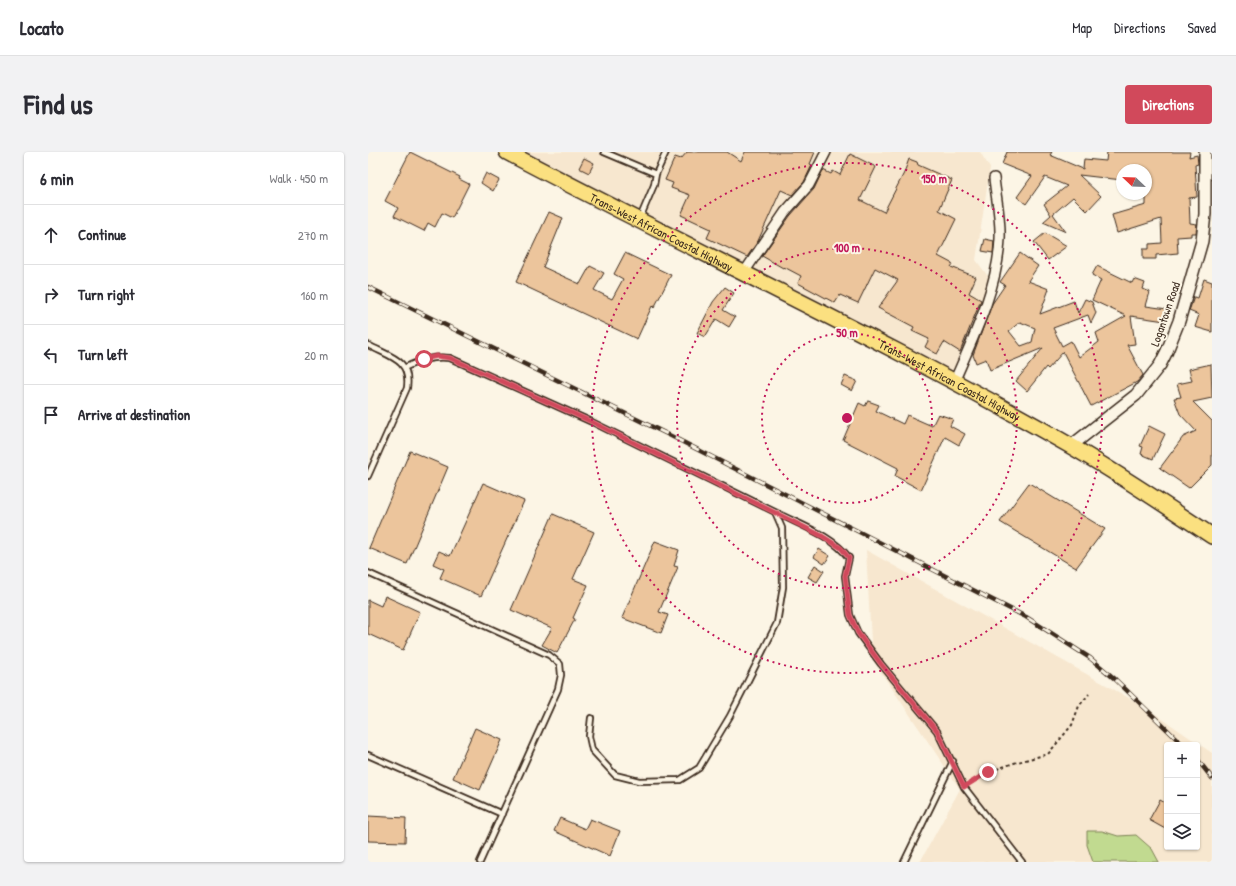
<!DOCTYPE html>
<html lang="en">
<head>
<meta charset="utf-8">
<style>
  :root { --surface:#fff; --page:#f2f2f3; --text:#2b2b33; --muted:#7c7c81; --line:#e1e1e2; --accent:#d1495b }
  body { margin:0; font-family:"Patrick Hand",sans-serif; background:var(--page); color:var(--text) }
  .controls { position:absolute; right:12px; bottom:12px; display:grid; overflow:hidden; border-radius:4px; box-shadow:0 1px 3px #0004 }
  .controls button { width:36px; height:36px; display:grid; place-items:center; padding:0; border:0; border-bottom:1px solid var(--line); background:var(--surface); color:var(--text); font:20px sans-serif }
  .compass { position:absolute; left:748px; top:12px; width:36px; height:36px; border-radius:50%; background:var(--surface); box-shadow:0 1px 3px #0004; rotate:293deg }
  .stop { position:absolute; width:12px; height:12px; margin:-9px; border:3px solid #d1495b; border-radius:50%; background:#fff }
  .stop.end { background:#d1495b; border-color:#fff; box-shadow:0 1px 4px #0008 }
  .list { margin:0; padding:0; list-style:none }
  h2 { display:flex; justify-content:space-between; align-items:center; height:52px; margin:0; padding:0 16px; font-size:17px }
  h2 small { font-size:13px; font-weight:400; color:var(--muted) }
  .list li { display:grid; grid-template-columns:26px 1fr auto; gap:12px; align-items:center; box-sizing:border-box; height:60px; padding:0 16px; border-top:1px solid var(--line) }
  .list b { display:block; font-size:15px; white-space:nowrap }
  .list em { font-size:13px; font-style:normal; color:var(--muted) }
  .icon { flex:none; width:22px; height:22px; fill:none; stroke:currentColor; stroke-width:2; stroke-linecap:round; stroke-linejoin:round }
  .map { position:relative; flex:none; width:844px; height:710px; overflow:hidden; border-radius:4px }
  header { display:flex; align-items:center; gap:24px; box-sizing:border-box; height:56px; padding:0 20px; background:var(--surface); border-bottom:1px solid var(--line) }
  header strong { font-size:19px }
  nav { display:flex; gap:22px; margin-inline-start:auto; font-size:14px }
  .intro { display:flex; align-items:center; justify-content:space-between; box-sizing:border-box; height:96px; padding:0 24px }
  h1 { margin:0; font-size:28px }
  .button { padding:10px 18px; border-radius:4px; background:var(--accent); color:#fff; font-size:14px; font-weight:700 }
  main { display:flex; gap:24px; padding:0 24px }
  aside { flex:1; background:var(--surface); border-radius:4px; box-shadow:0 1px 3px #0004 }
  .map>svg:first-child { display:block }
  .built { fill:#f7e7cf; fill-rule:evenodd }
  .green { fill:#c1da90; stroke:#7e8257 }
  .building { fill:#ecc59c; stroke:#3b2a1e; fill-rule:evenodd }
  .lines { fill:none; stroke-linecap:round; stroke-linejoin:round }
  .service-casing { stroke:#3b2a1e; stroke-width:8 }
  .minor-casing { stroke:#3b2a1e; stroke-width:12 }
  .tertiary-casing { stroke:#3b2a1e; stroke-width:14 }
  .trunk-casing { stroke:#3b2a1e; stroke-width:18 }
  .path { stroke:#3b2a1e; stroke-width:2; stroke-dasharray:3 3; stroke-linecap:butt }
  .service { stroke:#fcf5e5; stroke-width:4.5 }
  .minor { stroke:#fcf5e5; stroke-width:9 }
  .tertiary { stroke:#fcf5e5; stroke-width:11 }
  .trunk { stroke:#fbe080; stroke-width:15 }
  .rail-casing { stroke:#3b2a1e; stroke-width:4.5 }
  .rail { stroke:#fcf5e5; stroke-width:3; stroke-dasharray:9; stroke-linecap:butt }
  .route { stroke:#d1495b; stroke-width:5 }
  .ring { fill:none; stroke:#c2185b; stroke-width:2; stroke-dasharray:2 4 }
  .labels { text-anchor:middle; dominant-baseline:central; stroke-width:4; stroke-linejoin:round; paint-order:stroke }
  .street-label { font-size:12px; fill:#3b2a1e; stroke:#fcf5e5 }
  .centre { fill:#c2185b; stroke:#fcf5e5; stroke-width:2 }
  .ring-label { font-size:12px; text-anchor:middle; font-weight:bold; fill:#c2185b; stroke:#fcf5e5; stroke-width:4; stroke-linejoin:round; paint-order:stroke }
</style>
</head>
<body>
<header>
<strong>Locato</strong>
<nav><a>Map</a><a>Directions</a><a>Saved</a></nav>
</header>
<div class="intro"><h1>Find us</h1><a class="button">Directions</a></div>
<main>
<aside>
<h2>6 min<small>Walk · 450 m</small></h2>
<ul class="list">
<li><svg class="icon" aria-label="ahead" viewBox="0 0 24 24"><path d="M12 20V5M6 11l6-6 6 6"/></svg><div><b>Continue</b></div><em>270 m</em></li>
<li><svg class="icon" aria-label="right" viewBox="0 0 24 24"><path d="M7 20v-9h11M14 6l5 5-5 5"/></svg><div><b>Turn right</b></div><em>160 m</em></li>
<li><svg class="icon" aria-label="left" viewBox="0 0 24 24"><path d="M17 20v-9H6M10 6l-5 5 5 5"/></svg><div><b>Turn left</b></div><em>20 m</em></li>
<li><svg class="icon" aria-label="arrive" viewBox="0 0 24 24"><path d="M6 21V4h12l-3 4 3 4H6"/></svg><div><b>Arrive at destination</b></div></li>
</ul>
</aside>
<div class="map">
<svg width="844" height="710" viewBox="0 0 844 710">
  <rect width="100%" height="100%" fill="#fcf5e5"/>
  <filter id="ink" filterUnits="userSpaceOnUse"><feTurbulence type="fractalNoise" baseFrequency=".025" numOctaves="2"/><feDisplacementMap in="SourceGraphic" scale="8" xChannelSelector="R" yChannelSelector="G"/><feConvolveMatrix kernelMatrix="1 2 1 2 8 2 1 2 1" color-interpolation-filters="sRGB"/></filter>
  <g filter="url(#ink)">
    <!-- built -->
    <path class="built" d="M132,0H612L622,16L608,108L622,127L586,227Z
      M498,398L777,555L844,601V710H552L592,637L504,507ZM799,593H829V695H799Z"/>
    <!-- green -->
    <path class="green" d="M719,679H734L750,684L768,683L784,697L791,710H725L719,693Z"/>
    <!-- building -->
    <path class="building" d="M42,0L92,25L91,27L101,32L84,66L74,61L67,75L60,71L56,79L26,64L30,56L17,49Z
      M319,0H359L373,9L377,0H447L442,12L444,13L436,30L424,43L413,38L390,89L379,105L339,86L343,77L313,63L322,43L303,36L305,31L297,28L307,5L313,7Z
      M639,0H684L682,3L715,17L716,7L738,9L739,0H822L821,5L829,3L830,12L827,13L829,45L821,46L822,71L829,72L828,81H823V84L809,85L810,101L788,103V107H775V97H781V92L794,91L793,67L749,81L744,63L778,53V18H754V28L711,23L733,44L719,59L705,45L685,62L698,80L675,70L683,63L676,52L699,34L677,25L658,52L649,45L664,24L634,12Z
      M482,2L508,15L492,48L516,60L536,21L541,7L549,10L550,13L584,28L571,58L588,67L570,104L585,112L583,115L608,125L601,141L613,148L592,200L576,190L569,202L557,195L561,187L544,179L546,175L510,156L530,128L507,116L490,151L472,143L467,151L430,131L433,124L416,115L415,116L394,104L422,64L446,37L455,18L463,22L465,19L472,23Z
      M216,6L226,11L221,21L211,16Z
      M118,21L131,28L125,39L113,31Z
      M181,60L195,66L175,115L212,132L222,114L236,121L226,138L244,147L255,127L246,122L257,101L303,123L286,156L284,154L269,187L148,130Z
      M677,81L699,94L680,108L666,90Z
      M617,87L626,89L625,101L614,99Z
      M652,101L670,114L660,129L681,137L672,162L706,149L710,161L717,147L724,150L728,161L723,171L720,163L685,176L694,194L703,189L711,205L731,190L728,181L758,164L724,148L733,128L724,123L729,114L764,131L766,127L777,131L775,137L782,140L778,154L799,157L797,169L763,164L767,192L759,193L775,223L769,230L723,254L695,200L680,217L678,215L659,239L648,229L675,196L622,218L618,207L608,211L605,203L624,152L637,133L632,130ZM652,170L667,176L664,190L653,194L641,179Z
      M836,127L844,130V180L827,175L831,163L821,159L826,145L830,146Z
      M357,135L366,141L355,158L367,165L361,175L348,167L337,185L329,181L345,150Z
      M843,212L844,246L825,250L844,269V313L821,336L792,316L815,285L828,279L812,262L806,246L813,245L809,232L824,229L821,217Z
      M477,224L489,229L484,239L473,233Z
      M500,249L511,253L508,259L535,272L539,263L564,274L570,262L585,267L582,274L597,282L591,293L577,285L553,338L527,324L530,316L475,288L491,251L497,254Z
      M781,274L797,282L785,307L773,302L775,295L772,294Z
      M42,299L80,315L39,412L1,396Z
      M115,331L156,349L113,444L72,426L76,417L65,412L71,399L82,404Z
      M661,331L737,377L708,416L632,370Z
      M185,362L226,380L205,427L220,433L205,466L207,467L189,501L174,493L184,476L143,458Z
      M287,389L311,398L306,414L310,415L291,460L300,463L293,481L254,466Z
      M451,397L462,404L456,412L446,405Z
      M447,413L456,419L449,430L440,425Z
      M17,444L52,460L35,498L0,482V448L13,454Z
      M107,576L134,588L112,638L85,626Z
      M792,648L799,652V678L781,668Z
      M0,664L38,666L37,690L0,689Z
      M192,666L217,677L222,667L252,679L242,704L186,679Z"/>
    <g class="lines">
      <defs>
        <path id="service" d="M236,0L288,22L286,33L272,66
          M288,22L298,0
          M0,193C22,205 43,207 39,236L0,324
          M38,215C53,208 65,204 82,206L224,270L407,360L414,376L415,435L409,471L362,564L331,616L312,628L271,629L247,623L224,598L221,584L223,566
          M407,360C432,373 464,383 481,406L477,424L482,463L490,481L513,512L569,579L596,635L654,710
          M0,421L181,503L192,512L193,523L190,537L112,710
          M0,603L134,662
          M536,710L585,609"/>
        <path id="minor" d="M375,122L417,60L441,33L458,0
          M586,230C605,186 630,135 632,87C633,66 628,46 626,26"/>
        <path id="tertiary" d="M703,294L768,243L792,213L799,199L811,169L834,89L837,62V0"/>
        <g id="trunk">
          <path id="s1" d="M139,0C326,99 518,188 701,293C750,321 797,353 844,384"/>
        </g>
      </defs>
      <!-- service casing -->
      <use href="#service" class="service-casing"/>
      <!-- minor casing -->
      <use href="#minor" class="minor-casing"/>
      <!-- tertiary casing -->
      <use href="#tertiary" class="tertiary-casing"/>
      <!-- trunk casing -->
      <use href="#trunk" class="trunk-casing"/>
      <!-- path -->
      <path class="path" d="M602,631L620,620L646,611L680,602L704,573L711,554L721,542"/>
      <!-- service -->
      <use href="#service" class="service"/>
      <!-- minor -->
      <use href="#minor" class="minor"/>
      <!-- tertiary -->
      <use href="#tertiary" class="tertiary"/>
      <!-- trunk -->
      <use href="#trunk" class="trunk"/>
      <defs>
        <path id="rail" d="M0,135L303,284L658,465L722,506L747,527L815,593
          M829,607L844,626"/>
      </defs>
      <!-- rail casing -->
      <use href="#rail" class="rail-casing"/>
      <!-- rail -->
      <use href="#rail" class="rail"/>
    </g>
  </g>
  <g class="lines" filter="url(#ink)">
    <!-- route -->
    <path class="route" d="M56,207L69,204L82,206L224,270L454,384L473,396L481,406L477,424L482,463L490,481L513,512L569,579L596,635L620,620"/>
  </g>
  <!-- distance rings -->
  <g class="ring">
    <circle cx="479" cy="266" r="85"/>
    <circle cx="479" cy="266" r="170"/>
    <circle cx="479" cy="266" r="255"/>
  </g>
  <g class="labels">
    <!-- street labels -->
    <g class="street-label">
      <text stroke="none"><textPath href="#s1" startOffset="174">Trans-West African Coastal Highway</textPath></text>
      <text transform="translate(797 162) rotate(-71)">Logantown Road</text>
      <text stroke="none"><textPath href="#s1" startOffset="498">Trans-West African Coastal Highway</textPath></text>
    </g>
  </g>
  <circle cx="479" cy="266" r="6" class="centre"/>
  <g class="ring-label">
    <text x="566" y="31">150 m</text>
    <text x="479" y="100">100 m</text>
    <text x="479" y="185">50 m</text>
  </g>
</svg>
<div class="controls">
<button>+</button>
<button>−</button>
<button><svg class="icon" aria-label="layers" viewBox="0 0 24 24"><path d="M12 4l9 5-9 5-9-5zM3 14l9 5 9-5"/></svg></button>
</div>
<svg class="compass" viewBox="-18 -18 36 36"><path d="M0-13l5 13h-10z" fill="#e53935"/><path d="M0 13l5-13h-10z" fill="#7c7c81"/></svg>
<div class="stop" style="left:56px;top:207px"></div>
<div class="stop end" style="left:620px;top:620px"></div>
</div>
</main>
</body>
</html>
